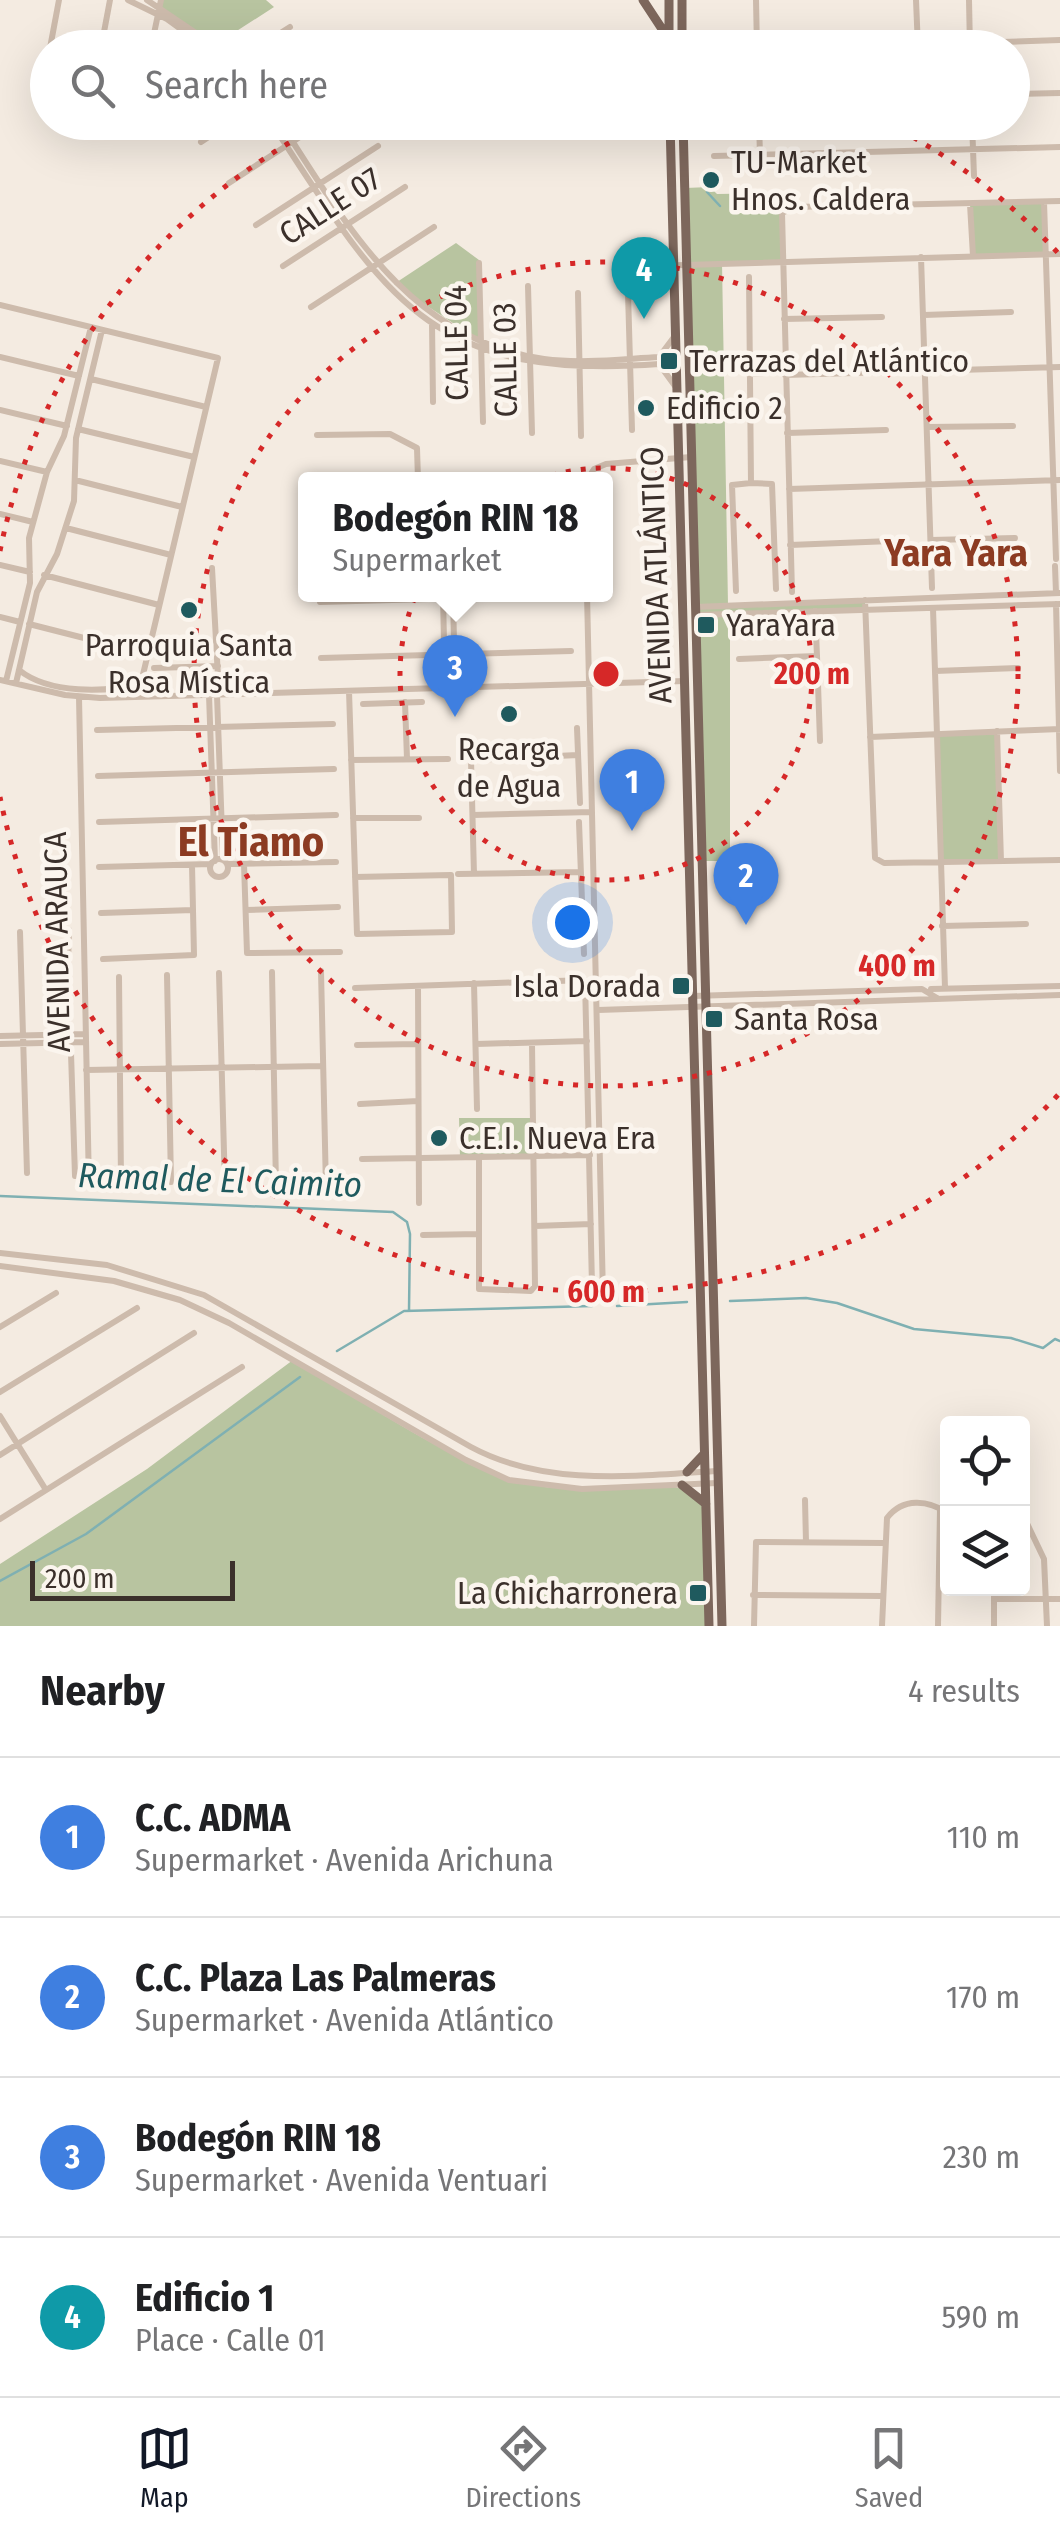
<!DOCTYPE html>
<html lang="en">
<head>
<meta charset="utf-8">
<style>
  :root { --surface:#fff; --page:#f2f2f2; --text:#202124; --muted:#757577; --line:#e0e0e0; --accent:#111827 }
  body { margin:0; font-family:"Fira Sans Condensed",sans-serif; background:var(--page); color:var(--text) }
  .controls { position:absolute; right:30px; bottom:30px; display:grid; overflow:hidden; border-radius:10px; box-shadow:0 10px 40px #0002 }
  .controls button { width:90px; height:90px; display:grid; place-items:center; padding:0; border:0; border-bottom:2px solid var(--line); background:var(--surface); color:var(--text); font:50px sans-serif }
  .scale { position:absolute; left:30px; bottom:25px; width:205px; box-sizing:border-box; padding-left:10px; border:5px solid #3b302b; border-top:0; font-size:28px; line-height:35px; white-space:nowrap; color:#3b302b; -webkit-text-stroke:8px #fbf5ee; paint-order:stroke }
  .you { position:absolute; left:572px; top:922px; width:35px; height:35px; margin:-25px; border:8px solid #fff; border-radius:50%; background:#1a73e8; box-shadow:0 0 0 15px #1a73e833 }
  .badge { display:grid; place-items:center; width:65px; height:65px; border-radius:50%; background:var(--accent); color:#fff; font-size:32px; font-weight:700 }
  .pin { position:absolute; translate:-50% -82px; filter:drop-shadow(0 2px 5px #0008) }
  .pin::after { content:''; position:absolute; top:52px; width:35px; height:30px; background:inherit; clip-path:polygon(0 0,100% 0,50% 100%) }
  .popup { position:absolute; left:298px; top:472px; width:315px; height:130px; box-sizing:border-box; display:grid; place-content:center; border-radius:10px; background:var(--surface); filter:drop-shadow(0 2px 8px #0005); font-size:32px; white-space:nowrap; color:var(--muted) }
  .popup b { font-size:38px; color:var(--text) }
  .popup::after { content:''; position:absolute; left:50%; top:100%; margin-left:-20px; border:20px solid transparent; border-top-color:var(--surface) }
  .list { margin:0; padding:0; list-style:none }
  h2 { display:flex; justify-content:space-between; align-items:center; height:130px; margin:0; padding:0 40px; font-size:42px }
  h2 small { font-size:32px; font-weight:400; color:var(--muted) }
  .list li { display:grid; grid-template-columns:65px 1fr auto; gap:30px; align-items:center; box-sizing:border-box; height:160px; padding:0 40px; border-top:2px solid var(--line) }
  .list b { display:block; font-size:38px; white-space:nowrap }
  .list p { margin:0; font-size:32px; white-space:nowrap; color:var(--muted) }
  .list em { font-size:32px; font-style:normal; color:var(--muted) }
  .icon { flex:none; width:55px; height:55px; fill:none; stroke:currentColor; stroke-width:2; stroke-linecap:round; stroke-linejoin:round }
  .map { position:relative; flex:none; width:1060px; height:1626px; overflow:hidden }
  .search { position:absolute; background:var(--surface); box-shadow:0 10px 40px #0002; left:30px; right:30px; top:30px; height:110px; display:flex; align-items:center; gap:25px; box-sizing:border-box; padding:0 35px; border-radius:55px; color:var(--muted); font-size:38px }
  .sheet { height:770px; background:var(--surface) }
  nav { display:flex; justify-content:space-around; align-items:center; box-sizing:border-box; height:140px; border-top:2px solid var(--line); background:var(--surface); font-size:28px; color:var(--muted) }
  nav a { display:grid; justify-items:center; gap:5px }
  nav .on { color:var(--accent) }
  .map>svg:first-child { display:block }
  .green { fill:#b8c4a0 }
  .lines { fill:none; stroke-linecap:round; stroke-linejoin:round }
  .stream { stroke:#7fb0b2; stroke-width:2.5 }
  .minor { stroke:#cdbbac; stroke-width:6 }
  .major { stroke:#7d675c; stroke-width:9 }
  .ring { fill:none; stroke:#d62828; stroke-width:5; stroke-dasharray:5 10 }
  .poi-dot { fill:#1f5a5e; stroke:#fbf5ee; stroke-width:4 }
  .labels { text-anchor:middle; dominant-baseline:central; stroke-width:9; stroke-linejoin:round; paint-order:stroke }
  .poi-label { font-size:32px; fill:#3b302b; stroke:#fbf5ee; text-anchor:start }
  .street-label { font-size:32px; fill:#3b302b; stroke:#fbf5ee }
  .water-label { font-size:35px; font-style:italic; fill:#1f5a5e; stroke:#fbf5ee }
  .quarter-label { font-size:38px; font-weight:bold; fill:#8c3b22; stroke:#fbf5ee }
  .district-label { font-size:42px; font-weight:bold; fill:#8c3b22; stroke:#fbf5ee }
  .centre { fill:#d62828; stroke:#fbf5ee; stroke-width:5 }
  .ring-label { font-size:30px; text-anchor:middle; font-weight:bold; fill:#d62828; stroke:#fbf5ee; stroke-width:9; stroke-linejoin:round; paint-order:stroke }
</style>
</head>
<body>
<div class="map">
<svg width="1060" height="1626" viewBox="0 0 1060 1626">
  <rect width="100%" height="100%" fill="#f4ebe1"/>
  <!-- green -->
  <path class="green" d="M161,0H266L274,7L215,45L160,6Z
    M710,187L717,194L784,193L786,209L782,213V261L722,263L728,605L865,600V609L730,615V861H702L685,188Z
    M1044,202L1045,254L973,256L970,204Z
    M456,243L479,260L480,341L394,284Z
    M997,731L1001,861L940,862L936,732Z
    M459,1118H533L534,1156L460,1158Z
    M293,1360C359,1398 473,1478 545,1487C595,1494 657,1470 702,1498L709,1626H0V1564L147,1469Z"/>
  <g class="lines">
    <!-- stream -->
    <path class="stream" d="M707,192L720,206
      M0,1196L393,1212L407,1222L410,1234L409,1311
      M730,1301L806,1298L837,1303L914,1329L1011,1338L1043,1348L1055,1339L1060,1341
      M617,1306L687,1302
      M337,1351L404,1311L592,1306
      M0,1581L86,1534L300,1377"/>
    <!-- minor -->
    <path class="minor" d="M128,0L167,19L207,48
      M147,0L218,48
      M756,0L757,48
      M916,0L918,48
      M969,0L970,48
      M970,43L1060,40
      M757,47L918,42
      M50,48L59,0
      M101,48L110,0
      M151,48L161,0
      M257,48L290,27
      M1012,94L1060,93
      M271,122C386,299 429,381 659,364L675,386
      M280,122C347,225 409,340 544,359C582,364 621,359 659,357L674,337
      M759,122L760,155
      M972,122L974,176
      M201,142L231,122
      M714,156L1060,147
      M229,183L323,122
      M1044,202L1056,559
      M970,204L973,256
      M256,225L378,146
      M921,257L932,588
      M479,263L483,422
      M283,266L405,187
      M649,266L1060,254
      M528,286L532,433
      M578,293L581,436
      M628,293L632,430
      M0,305L218,358L141,683C106,693 49,694 19,670
      M311,307L434,227
      M924,315L1011,312
      M784,319L882,317
      M432,323L433,402
      M0,357L79,376
      M749,374L785,372
      M785,375L1060,367
      M91,379L206,407
      M0,410L67,426
      M927,427L1013,426
      M78,429L194,457
      M787,433L886,430
      M317,435L390,434L417,448L418,480
      M0,461L47,472
      M75,480L182,507
      M587,480L594,469L606,464L691,457
      M751,483L772,484L776,589
      M789,489L1060,480
      M0,514L33,522
      M66,528L171,555
      M931,540L1015,538
      M790,545L891,541
      M0,565L30,572
      M1055,566L1056,593
      M212,568L219,695
      M44,575L159,605
      M736,591L732,485L751,483L749,277
      M792,592L782,213L794,207L1060,201
      M587,594L603,1296
      M443,596L445,688
      M453,596L455,688
      M865,600L875,858L884,863L1060,860
      M320,602L569,595
      M1056,604L1060,771
      M695,607L1060,593
      M933,608L945,988
      M696,615L1060,604
      M0,617L20,622
      M29,624L147,654
      M817,656L820,741
      M321,658L571,651
      M739,659L817,656L815,611
      M154,668L218,666
      M935,671L1018,668
      M0,680L65,695L100,698L685,681
      M6,681L30,583L29,538L47,472L64,436L91,327
      M16,683L37,592L57,554L74,501L76,438L102,330
      M349,691L357,934L452,932L451,875L355,877
      M209,695L215,861
      M217,695L223,860
      M79,697L89,1186
      M405,702L407,759
      M363,704L422,702
      M577,728L580,803
      M97,730L333,724
      M997,731L1001,861
      M870,737L1060,729
      M351,760L448,759
      M98,776L334,769
      M473,815L592,812
      M353,818H419
      M99,822L336,815
      M579,822L584,954
      M210 868a9 9 0 1 1 18 0a9 9 0 1 1-18 0Z
      M227,864L336,862
      M244,864L247,953L340,952
      M99,867L211,864
      M458,874L581,872
      M474,874L471,760L578,755
      M246,910L338,907
      M101,913L193,910
      M942,926L1026,924
      M69,930L66,1034L71,1053L75,1176
      M20,932L27,1173
      M103,959L194,955L192,865
      M321,971L326,1188
      M272,972L276,1186
      M219,973L225,1188
      M167,975L171,1182
      M119,977L121,1181
      M474,983L477,1109
      M418,986L419,1203
      M355,988L585,980L592,1286
      M931,989L1060,986
      M693,996L922,989L937,998
      M598,1010L1060,995
      M0,1036L85,1034
      M0,1044L85,1042
      M476,1044L587,1041
      M357,1045L418,1044
      M86,1070L322,1066
      M360,1104L418,1101
      M479,1157V1289L531,1291L535,1286L532,1044
      M362,1159L590,1155
      M535,1226L591,1224
      M423,1235L479,1234
      M0,1253L107,1265L204,1295L471,1447C545,1487 635,1476 717,1471
      M0,1266L114,1281L180,1300L229,1323L466,1460L509,1480L582,1489L717,1483
      M0,1327L56,1293
      M0,1392L137,1308
      M0,1416L46,1490
      M0,1455L194,1333
      M805,1500L806,1542
      M1022,1513L1044,1559L1047,1626
      M0,1519L242,1367
      M994,1588V1626
      M753,1595L882,1596
      M994,1599H1060
      M754,1626L756,1542L883,1543
      M882,1626L887,1518C903,1497 928,1500 948,1513
      M938,1626L940,1509"/>
    <!-- major -->
    <path class="major" d="M643,0L666,35
      M669,48V0
      M682,48V0
      M670,122L709,1626
      M683,122L722,1626
      M687,1472L703,1455
      M682,1485L706,1504"/>
  </g>
  <!-- distance rings -->
  <g class="ring">
    <circle cx="606" cy="674" r="206"/>
    <circle cx="606" cy="674" r="412"/>
    <path d="M1058 1095A618 618 0 0 1 0 797M0 551A618 618 0 0 1 325 123M887 123A618 618 0 0 1 1058 253"/>
  </g>
  <!-- markers -->
  <g class="poi-dot">
    <circle cx="711" cy="180" r="10"/>
    <rect x="659" y="351" width="20" height="20" rx="5"/>
    <circle cx="646" cy="408" r="10"/>
    <circle cx="189" cy="610" r="10"/>
    <rect x="696" y="615" width="20" height="20" rx="5"/>
    <circle cx="509" cy="714" r="10"/>
    <rect x="671" y="976" width="20" height="20" rx="5"/>
    <rect x="704" y="1009" width="20" height="20" rx="5"/>
    <circle cx="439" cy="1138" r="10"/>
    <rect x="688" y="1583" width="20" height="20" rx="5"/>
  </g>
  <g class="labels">
    <!-- poi labels -->
    <g class="poi-label">
      <text x="731" y="162">TU-Market<tspan x="731" dy="37">Hnos. Caldera</tspan></text>
      <text x="689" y="361">Terrazas del Atlántico</text>
      <text x="666" y="408">Edificio 2</text>
      <text x="726" y="625">YaraYara</text>
      <text x="189" y="645" text-anchor="middle">Parroquia Santa<tspan x="189" dy="37">Rosa Mística</tspan></text>
      <text x="509" y="749" text-anchor="middle">Recarga<tspan x="509" dy="37">de Agua</tspan></text>
      <text x="661" y="986" text-anchor="end">Isla Dorada</text>
      <text x="734" y="1019">Santa Rosa</text>
      <text x="459" y="1138">C.E.I. Nueva Era</text>
      <text x="678" y="1593" text-anchor="end">La Chicharronera</text>
    </g>
    <!-- street labels -->
    <g class="street-label">
      <text transform="translate(330 206) rotate(-33)">CALLE 07</text>
      <text transform="translate(456 343) rotate(-91)">CALLE 04</text>
      <text transform="translate(505 360) rotate(-91)">CALLE 03</text>
      <text transform="translate(656 575) rotate(-92)">AVENIDA ATLÁNTICO</text>
      <text transform="translate(57 942) rotate(-91)">AVENIDA ARAUCA</text>
    </g>
    <!-- water labels -->
    <g class="water-label">
      <text transform="translate(220 1180) rotate(2)">Ramal de El Caimito</text>
    </g>
    <!-- quarter labels -->
    <g class="quarter-label">
      <text x="956" y="553">Yara Yara</text>
    </g>
    <!-- district labels -->
    <g class="district-label">
      <text x="251" y="842">El Tiamo</text>
    </g>
  </g>
  <circle cx="606" cy="674" r="15" class="centre"/>
  <g class="ring-label">
    <text x="812" y="684">200 m</text>
    <text x="897" y="976">400 m</text>
    <text x="606" y="1302">600 m</text>
  </g>
</svg>
<div class="controls">
<button><svg class="icon" aria-label="locate" viewBox="0 0 24 24"><circle cx="12" cy="12" r="6"/><path d="M12 2v4M12 18v4M2 12h4M18 12h4"/></svg></button>
<button><svg class="icon" aria-label="layers" viewBox="0 0 24 24"><path d="M12 4l9 5-9 5-9-5zM3 14l9 5 9-5"/></svg></button>
</div>
<div class="scale">200 m</div>
<div class="you"></div>
<div class="pin badge" style="left:632px;top:831px;background:#3f7fe0">1</div>
<div class="pin badge" style="left:746px;top:925px;background:#3f7fe0">2</div>
<div class="pin badge" style="left:455px;top:717px;background:#3f7fe0">3</div>
<div class="popup"><b>Bodegón RIN 18</b>Supermarket</div>
<div class="pin badge" style="left:644px;top:319px;background:#0f9aa8">4</div>
<div class="search"><svg class="icon" aria-label="search" viewBox="0 0 24 24"><circle cx="10" cy="10" r="6"/><path d="M15 15l6 6"/></svg>Search here</div>
</div>
<section class="sheet">
<h2>Nearby<small>4 results</small></h2>
<ul class="list">
<li><span class="badge" style="background:#3f7fe0">1</span><div><b>C.C. ADMA</b><p>Supermarket · Avenida Arichuna</p></div><em>110 m</em></li>
<li><span class="badge" style="background:#3f7fe0">2</span><div><b>C.C. Plaza Las Palmeras</b><p>Supermarket · Avenida Atlántico</p></div><em>170 m</em></li>
<li><span class="badge" style="background:#3f7fe0">3</span><div><b>Bodegón RIN 18</b><p>Supermarket · Avenida Ventuari</p></div><em>230 m</em></li>
<li><span class="badge" style="background:#0f9aa8">4</span><div><b>Edificio 1</b><p>Place · Calle 01</p></div><em>590 m</em></li>
</ul>
</section>
<nav>
<a class="on"><svg class="icon" aria-label="map" viewBox="0 0 24 24"><path d="M3 6l6-2 6 2 6-2v14l-6 2-6-2-6 2zM9 4v14M15 6v14"/></svg>Map</a>
<a><svg class="icon" aria-label="directions" viewBox="0 0 24 24"><path d="M12 3l9 9-9 9-9-9zM9 14v-3h6M13 9l2 2-2 2"/></svg>Directions</a>
<a><svg class="icon" aria-label="saved" viewBox="0 0 24 24"><path d="M7 4h10v16l-5-4-5 4z"/></svg>Saved</a>
</nav>
</body>
</html>
